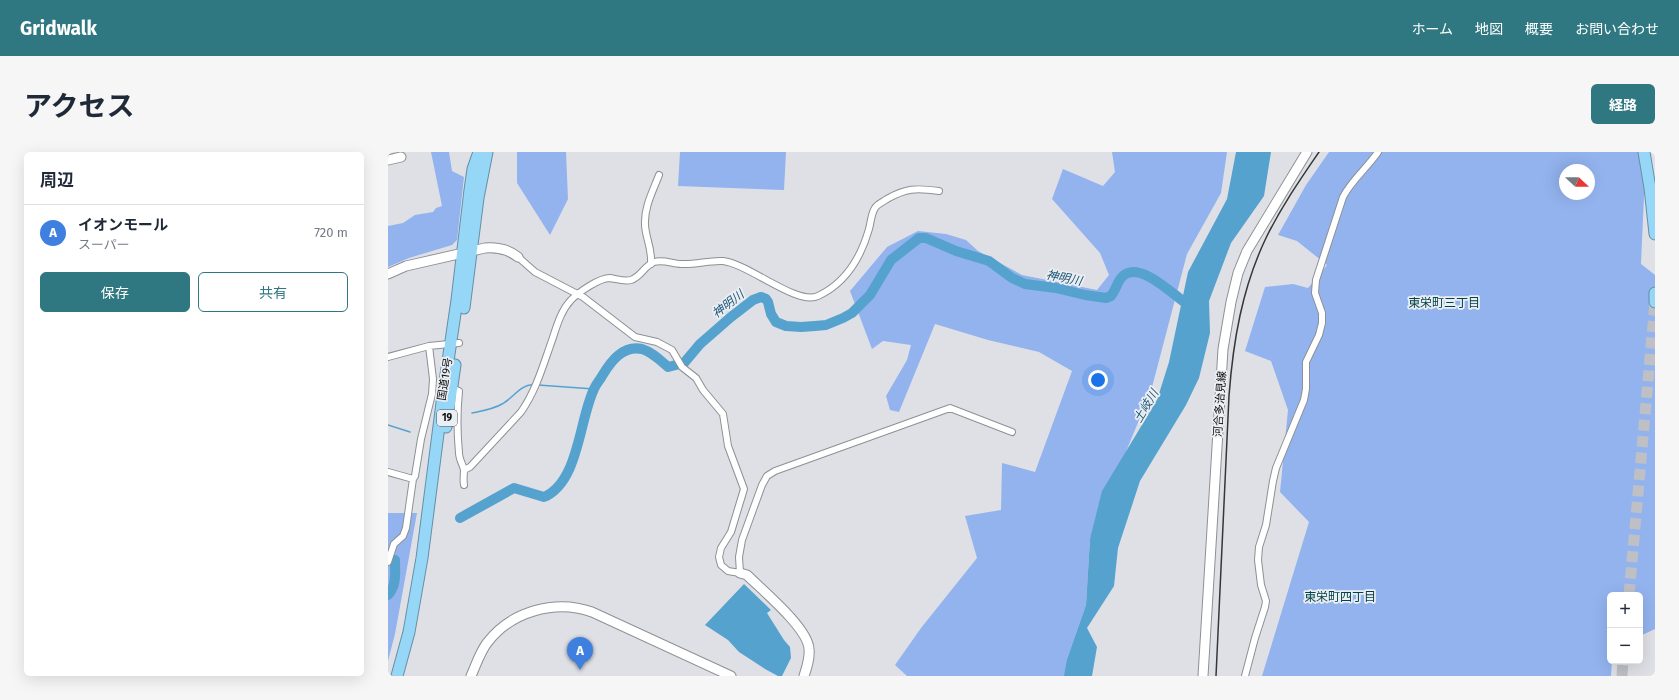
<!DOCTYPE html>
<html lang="ja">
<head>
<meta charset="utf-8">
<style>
  :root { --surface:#fff; --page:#f6f6f7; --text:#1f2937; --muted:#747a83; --line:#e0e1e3; --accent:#307881 }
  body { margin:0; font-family:"Fira Sans","Noto Sans JP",sans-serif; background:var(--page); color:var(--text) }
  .controls { position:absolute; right:12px; bottom:12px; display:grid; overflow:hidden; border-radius:6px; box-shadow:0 4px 16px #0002 }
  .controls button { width:36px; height:36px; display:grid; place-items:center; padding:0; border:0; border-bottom:1px solid var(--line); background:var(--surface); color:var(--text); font:20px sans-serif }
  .compass { position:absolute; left:1171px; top:12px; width:36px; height:36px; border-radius:50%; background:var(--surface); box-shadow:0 4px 16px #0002; rotate:112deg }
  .you { position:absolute; left:710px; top:228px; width:14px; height:14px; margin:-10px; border:3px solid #fff; border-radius:50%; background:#1a73e8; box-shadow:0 0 0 6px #1a73e833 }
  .badge { display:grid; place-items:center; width:26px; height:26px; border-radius:50%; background:var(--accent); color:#fff; font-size:13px; font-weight:700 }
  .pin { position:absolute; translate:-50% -33px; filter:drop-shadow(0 1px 2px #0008) }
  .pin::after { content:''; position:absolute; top:21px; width:14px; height:12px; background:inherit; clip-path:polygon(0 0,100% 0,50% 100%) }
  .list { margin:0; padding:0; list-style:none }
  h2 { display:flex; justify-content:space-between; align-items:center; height:52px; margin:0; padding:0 16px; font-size:17px }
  h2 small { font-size:13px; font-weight:400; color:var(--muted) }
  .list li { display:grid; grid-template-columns:26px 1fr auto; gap:12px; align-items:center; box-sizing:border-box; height:56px; padding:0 16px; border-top:1px solid var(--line) }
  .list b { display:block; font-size:15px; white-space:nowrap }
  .list p { margin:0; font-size:13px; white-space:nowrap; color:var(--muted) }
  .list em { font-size:13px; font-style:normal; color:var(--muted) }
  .actions { display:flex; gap:8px; padding:12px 16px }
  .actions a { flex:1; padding:9px 0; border:1px solid var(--accent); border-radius:6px; text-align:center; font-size:14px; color:var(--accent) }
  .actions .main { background:var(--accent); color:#fff }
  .map { position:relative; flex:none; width:1267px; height:524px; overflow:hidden; border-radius:6px }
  header { display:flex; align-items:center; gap:24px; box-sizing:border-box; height:56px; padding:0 20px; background:var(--accent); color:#fff }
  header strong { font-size:19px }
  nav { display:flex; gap:22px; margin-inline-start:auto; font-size:14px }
  .intro { display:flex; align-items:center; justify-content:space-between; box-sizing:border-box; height:96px; padding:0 24px }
  h1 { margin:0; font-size:28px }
  .button { padding:10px 18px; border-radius:6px; background:var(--accent); color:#fff; font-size:14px; font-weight:700 }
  main { display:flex; gap:24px; padding:0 24px }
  aside { flex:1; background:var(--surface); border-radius:6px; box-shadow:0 4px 16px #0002 }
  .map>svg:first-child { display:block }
  .green { fill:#93b3ee; fill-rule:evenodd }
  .water { fill:#55a2cf }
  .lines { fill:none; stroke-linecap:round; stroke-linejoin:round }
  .stream { stroke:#55a2cf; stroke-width:1.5 }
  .river { stroke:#55a2cf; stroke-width:10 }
  .highway-tunnel { stroke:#bec0c5; stroke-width:11; stroke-dasharray:11 5.5; stroke-linecap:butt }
  .street-casing { stroke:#8d9094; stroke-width:8 }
  .secondary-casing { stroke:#8d9094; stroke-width:11 }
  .highway-casing { stroke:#658fa5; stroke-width:13 }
  .street { stroke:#fff; stroke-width:6 }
  .secondary { stroke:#fff; stroke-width:9 }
  .highway { stroke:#96d6f7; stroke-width:11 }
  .rail { stroke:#343637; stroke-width:1.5 }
  .labels { text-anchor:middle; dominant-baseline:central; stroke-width:3.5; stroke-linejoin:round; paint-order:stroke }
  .shield { fill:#ebeef2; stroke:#4e5052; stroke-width:1 }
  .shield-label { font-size:10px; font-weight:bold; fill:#0b0c0d }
  .street-label { font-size:11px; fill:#0b0c0d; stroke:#ebeef2 }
  .water-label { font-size:12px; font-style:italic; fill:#1d5776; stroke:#ebeef2 }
  .neighbourhood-label { font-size:12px; fill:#004249; stroke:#ebeef2 }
</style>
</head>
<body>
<header>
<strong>Gridwalk</strong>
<nav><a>ホーム</a><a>地図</a><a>概要</a><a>お問い合わせ</a></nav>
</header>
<div class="intro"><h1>アクセス</h1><a class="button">経路</a></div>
<main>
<aside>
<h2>周辺<small></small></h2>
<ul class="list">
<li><span class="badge" style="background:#3f7fe0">A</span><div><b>イオンモール</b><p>スーパー</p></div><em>720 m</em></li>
</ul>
<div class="actions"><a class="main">保存</a><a>共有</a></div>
</aside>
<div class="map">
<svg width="1267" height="524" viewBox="0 0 1267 524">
  <rect width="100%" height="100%" fill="#dee0e5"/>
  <!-- green -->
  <path class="green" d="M43,0H61L64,19L76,25L69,88L64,93L21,106L0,115V74L15,71L27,63L45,60L48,56L54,54Z
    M129,0H178L180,47L162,83L129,31Z
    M292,0H398L396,38L290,34Z
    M724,0H839L833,41L799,102L763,239L702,387L698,453L679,507L678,524H519L507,513L533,476L589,406L577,364L613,358L614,311L647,320L684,219L651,200L600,188L547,172L511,260L502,258L498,244L519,208L523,193L495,189L484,197L462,139L499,95L530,79L558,82L578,88L590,99L634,123L709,138L721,123L712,101L664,47L675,17L715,34L727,20Z
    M941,0H1258L1253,112L1267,123V477L1252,484V443H1222V509H1224L1223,524H874L921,370L892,340L900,258L883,209L857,199L877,135L905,132L920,136L939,113L909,89L890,83L918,33ZM1177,18H1201V42H1177Z
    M0,361H29L7,482L0,509Z"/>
  <!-- water -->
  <path class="water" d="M848,0H883L876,44L843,91L821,149L822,181L811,226L798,253L752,329L730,396L726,434L699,476L709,495L704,524H676L679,507L698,453L702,387L714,339L769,248L781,210L800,120L839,47Z
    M356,432L383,458L379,461L396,488L402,495L403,506L394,524H390L377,517L351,500L340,488L317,473Z"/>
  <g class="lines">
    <!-- stream -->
    <path class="stream" d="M150,233L206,237
      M84,261C94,259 106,257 114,252C124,247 134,231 146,233
      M0,273L22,280"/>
    <!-- river -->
    <path class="river" d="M72,366L126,336L156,345C191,330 191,268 206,237C208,232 212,228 214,224C223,209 235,193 254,197C264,200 272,208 280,215L296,211L312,192L343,165L365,148L373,145L378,147L380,150L383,162L388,170L398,174L413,175L427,174L438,173L455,166L464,161L482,143L503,108L531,86H538L568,99L601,109L624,126L637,132L668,136L697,143L718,146L723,144C728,138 729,130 734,125C751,106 788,146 802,154
      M0,443C9,433 7,421 7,408"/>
    <!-- highway-tunnel -->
    <path class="highway-tunnel" d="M1241,443L1267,150
      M1234,524L1235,509"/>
    <defs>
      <path id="street" d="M130,105L147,120L195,145L247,185L269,190L284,198L294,215L308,226L315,238L335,262L340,294L356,337L343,380L333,396L331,405L333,413L340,419L352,421L351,405L354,388L374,333L379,324L387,319L562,256L624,280
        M263,112C264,95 258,88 257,73C256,55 265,39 271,23
        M0,205L41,194L71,191
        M63,236L71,239C69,259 69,280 71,301C71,307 75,313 76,318C76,323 75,328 76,333
        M76,318L82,315L133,260C147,240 154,217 162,194C168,178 171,161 183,148C191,140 211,126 222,126C229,127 236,130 243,128C253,125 256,114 266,110C275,107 285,112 293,112C307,113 322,108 335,109C361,112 409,154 430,144C458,131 473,105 481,77C483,70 483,62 487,56C489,52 495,50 499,47C518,36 528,36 551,39
        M0,320L25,327
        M0,410L6,392L15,384L18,376L25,327L27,324L33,287L44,242L45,227L41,194
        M857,524L867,486L877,455L878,449L873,433L870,408L871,395L878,373L885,329L888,316L916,248L918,237V210L931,183L934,171V161L927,141L928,128L955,45C963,29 979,16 990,0"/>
      <path id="secondary" d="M0,8L13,5
        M0,122L18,114L97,96C110,95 120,97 130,105
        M352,421L359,423C375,439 420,476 421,497C422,506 419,515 416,524
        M83,524C88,513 92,500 99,491C123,459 168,447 204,460L343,524
        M815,524L835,197L843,150L850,121L859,99L919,0"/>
      <path id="highway" d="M1256,0L1262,36L1267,82
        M1267,150V141
        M76,156L90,46L99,0
        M58,275L67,213
        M9,524L21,480L34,406L55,243L69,148L82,38L85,17L91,0"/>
    </defs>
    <!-- street casing -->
    <use href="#street" class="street-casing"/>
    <!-- secondary casing -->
    <use href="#secondary" class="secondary-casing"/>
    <!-- highway casing -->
    <use href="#highway" class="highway-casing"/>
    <!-- street -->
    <use href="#street" class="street"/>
    <!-- secondary -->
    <use href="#secondary" class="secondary"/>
    <!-- highway -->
    <use href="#highway" class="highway"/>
    <!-- rail -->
    <path class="rail" d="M828,524L841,244C845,190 854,136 878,86C893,55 912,28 931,0"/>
  </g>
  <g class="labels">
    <!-- shield labels -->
    <rect class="shield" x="49" y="258" width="20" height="16" rx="3"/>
    <g class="shield-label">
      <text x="59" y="266">19</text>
    </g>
    <!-- street labels -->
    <g class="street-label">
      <text transform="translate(57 227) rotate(-81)">国道19号</text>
      <text transform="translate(832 252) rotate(-86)">河合多治見線</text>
    </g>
    <!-- water labels -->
    <g class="water-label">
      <text transform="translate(676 126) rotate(11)">神明川</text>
      <text transform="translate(340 152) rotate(-38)">神明川</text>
      <text transform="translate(758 254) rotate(-59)">土岐川</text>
    </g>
    <!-- neighbourhood labels -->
    <g class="neighbourhood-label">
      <text x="1056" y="151">東栄町三丁目</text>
      <text x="952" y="445">東栄町四丁目</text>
    </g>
  </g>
</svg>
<div class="controls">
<button>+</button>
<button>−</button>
</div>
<svg class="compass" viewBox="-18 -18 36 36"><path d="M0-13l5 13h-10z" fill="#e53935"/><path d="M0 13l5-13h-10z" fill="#747a83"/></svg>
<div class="you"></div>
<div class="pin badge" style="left:192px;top:518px;background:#3f7fe0">A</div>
</div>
</main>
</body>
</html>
